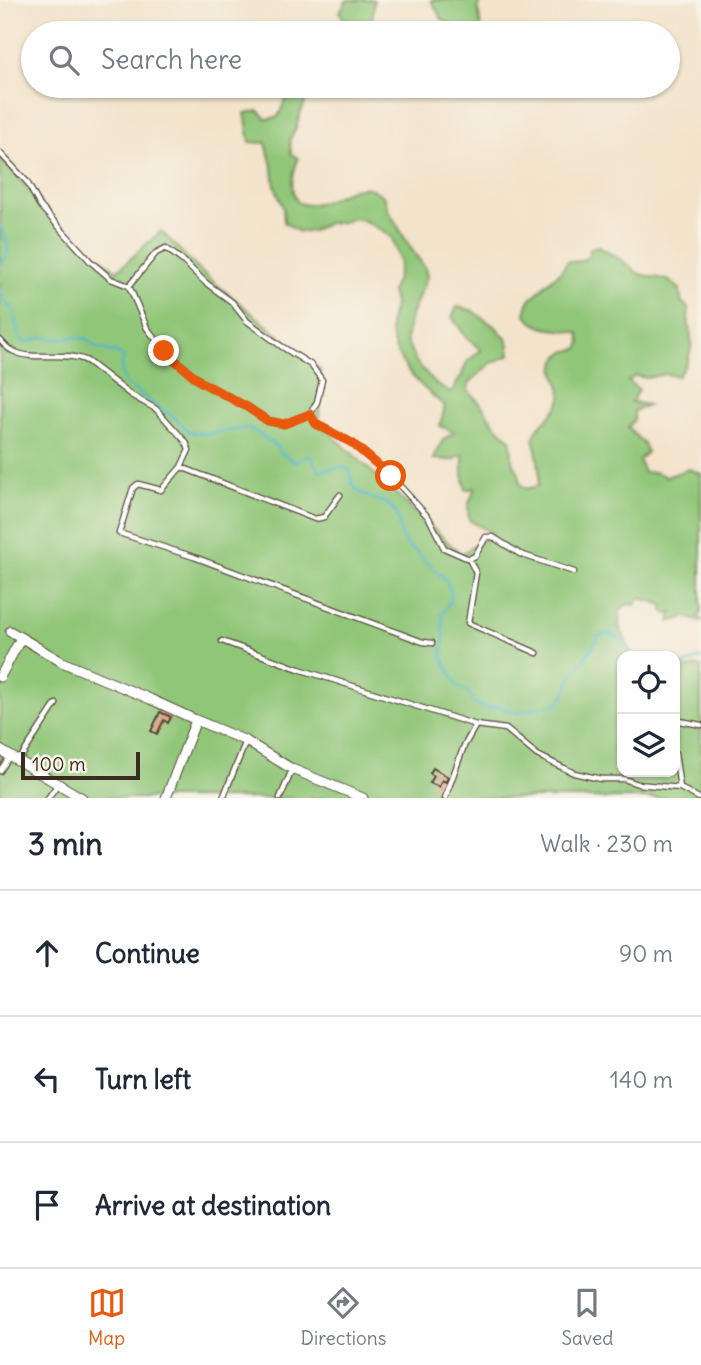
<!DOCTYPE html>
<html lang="en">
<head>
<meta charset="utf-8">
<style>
  :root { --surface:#fff; --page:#f6f6f7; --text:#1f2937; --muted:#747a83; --line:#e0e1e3; --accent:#ea580c }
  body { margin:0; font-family:Delius,sans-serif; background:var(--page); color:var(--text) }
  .controls { position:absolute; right:21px; bottom:21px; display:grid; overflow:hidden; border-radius:14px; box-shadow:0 2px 5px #0004 }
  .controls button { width:63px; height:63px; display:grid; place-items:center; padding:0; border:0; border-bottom:2px solid var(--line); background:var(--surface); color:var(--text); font:35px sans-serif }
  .scale { position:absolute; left:21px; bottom:18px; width:119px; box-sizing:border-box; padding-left:7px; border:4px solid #3b2a1e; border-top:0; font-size:19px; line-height:24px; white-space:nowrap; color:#3b2a1e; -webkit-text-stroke:5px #f7f3e8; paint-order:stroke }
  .stop { position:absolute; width:21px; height:21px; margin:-16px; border:5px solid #ea580c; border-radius:50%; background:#fff }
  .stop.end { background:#ea580c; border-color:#fff; box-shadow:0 2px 7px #0008 }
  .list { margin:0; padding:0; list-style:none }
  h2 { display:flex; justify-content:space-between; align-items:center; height:91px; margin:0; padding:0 28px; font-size:30px }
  h2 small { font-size:23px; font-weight:400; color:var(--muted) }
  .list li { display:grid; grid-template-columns:46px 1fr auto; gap:21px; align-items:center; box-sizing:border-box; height:126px; padding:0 28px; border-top:2px solid var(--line) }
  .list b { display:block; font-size:26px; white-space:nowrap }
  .list em { font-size:23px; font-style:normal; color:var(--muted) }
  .icon { flex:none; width:38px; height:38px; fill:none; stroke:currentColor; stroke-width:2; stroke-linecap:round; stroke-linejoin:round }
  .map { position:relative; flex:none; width:701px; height:798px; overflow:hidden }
  .search { position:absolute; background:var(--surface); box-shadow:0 2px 5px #0004; left:21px; right:21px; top:21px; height:77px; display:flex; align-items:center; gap:18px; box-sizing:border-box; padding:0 24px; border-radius:38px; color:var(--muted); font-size:26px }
  .sheet { height:469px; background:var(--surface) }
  nav { display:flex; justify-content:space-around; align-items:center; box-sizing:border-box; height:98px; border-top:2px solid var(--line); background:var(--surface); font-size:19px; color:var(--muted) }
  nav a { display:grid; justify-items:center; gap:4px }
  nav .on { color:var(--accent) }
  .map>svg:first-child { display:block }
  .green { fill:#90c678; stroke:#66784b; stroke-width:2 }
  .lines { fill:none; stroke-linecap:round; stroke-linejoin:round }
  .stream { stroke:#4bb8c6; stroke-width:2.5 }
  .building { fill:#db9077 }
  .service-casing { stroke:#574638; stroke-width:7 }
  .minor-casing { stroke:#574638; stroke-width:11 }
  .service { stroke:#fff; stroke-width:4.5 }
  .minor { stroke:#fff; stroke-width:9 }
  .route { stroke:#ea580c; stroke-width:9 }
</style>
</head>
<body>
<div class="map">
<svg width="701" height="798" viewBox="0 0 701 798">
  <rect width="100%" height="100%" fill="#f7f3e8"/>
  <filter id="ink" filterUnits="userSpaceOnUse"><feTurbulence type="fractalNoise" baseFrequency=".0143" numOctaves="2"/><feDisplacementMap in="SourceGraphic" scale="14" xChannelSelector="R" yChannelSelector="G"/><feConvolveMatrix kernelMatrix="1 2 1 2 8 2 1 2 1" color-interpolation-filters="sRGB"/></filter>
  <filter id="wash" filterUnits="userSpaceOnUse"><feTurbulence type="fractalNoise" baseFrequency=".00686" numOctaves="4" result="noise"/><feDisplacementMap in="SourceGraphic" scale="28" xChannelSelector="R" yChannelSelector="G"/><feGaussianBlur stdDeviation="1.57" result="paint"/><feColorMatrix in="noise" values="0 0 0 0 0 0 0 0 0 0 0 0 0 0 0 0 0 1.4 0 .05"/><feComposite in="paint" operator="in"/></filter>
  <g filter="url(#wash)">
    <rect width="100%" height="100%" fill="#f3e3ca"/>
    <!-- green -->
    <path class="green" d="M347,0H374L371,33H325L345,23L340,12Z
      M431,0H480L478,8L481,27L477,33H455L451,25L441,18Z
      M287,86H309L310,90L299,117L296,128L290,139L291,154L298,158C293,176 288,187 298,203C327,211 346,183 369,188C374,189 380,194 384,197L388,210L410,247L425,268L427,277L411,315L406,340L416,362L436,384L449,392L452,391L461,377L467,362L481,350L466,337L452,317L457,307L471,310L497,328L508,341L510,355L491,363L469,383L468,391L480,403L495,425L510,439L512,451V461L519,473L520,484L526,489L538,486C541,473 538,462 536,449C535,445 533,442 534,438C536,423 557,416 561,398C563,385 551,374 556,361C559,352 570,350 578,349L581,343L579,333C560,328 536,333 525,313L529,301L548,282L560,272L568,261L576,262L587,258L590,249L597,246L623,261L639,274L668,280L680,289L681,301L689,309C686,319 690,328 691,338C693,351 686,366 678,376L665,374L647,378L636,376L628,381L639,390L631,402L648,405L634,411V420L628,428L644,444L647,452L639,460L644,473L655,472L666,477L689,469L701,474V613L697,617L701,619V622L686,617L670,622L672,613L668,614L663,611L664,605L640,598L635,605L627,604L620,611L619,626L633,656H622V772H675V669L701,666V798H0V157L54,220L117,271L161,231L198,269L321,370L319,423L461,554L493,534L469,520L468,506L475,488L466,490L463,474V454L453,460L433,459L443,440L454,432L440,426L445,406C419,385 392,361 390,325C390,311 398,308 391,293L397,278L400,262L392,238L380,229L363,220L353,218L341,223H328L312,231L299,232L284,222L283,207L275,186L273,170L266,143L250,142L245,113L259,111L266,119L278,117L288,94Z"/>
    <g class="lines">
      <!-- stream -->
      <path class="stream" d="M0,227C9,240 12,254 0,265
        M0,290L4,301L13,310L19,338L26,343L43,337L55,339L76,337L87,339L96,347L119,354L124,358C119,368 122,374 126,384L176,419L189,432L206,434L248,428L263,436L278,448L281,453L295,462L306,456L311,457L319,471L342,467L349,469C352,475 350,479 353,485C362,499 378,497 390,506C401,514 398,531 404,542C408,549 416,549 420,556L446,580L450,588L451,600L442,614L444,641L442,653L445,663L458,687L468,692L474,703L489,709L498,705C510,716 522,713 535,708C542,705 551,705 558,704C565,695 568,684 574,674C581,661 593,651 598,636C614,629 626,641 631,656
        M675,665L681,666L701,658"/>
    </g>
    <g id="blocks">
      <!-- building -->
      <path class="building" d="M160,712L171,717L168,723L164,720L157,734L151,731Z
        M433,768L448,777L446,782L442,780L439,787L430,783L434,776L430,773Z"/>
    </g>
  </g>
  <g filter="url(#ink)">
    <use href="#blocks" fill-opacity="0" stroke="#574638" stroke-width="2"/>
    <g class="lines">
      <defs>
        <path id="service" d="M0,153L27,182L40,206L91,262L111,279L129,286
          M166,248L184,262L206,283L232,302L247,321L281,346L311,365L322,380L317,402L310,414L284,424L268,421L247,407L201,382L165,351L147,328L129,286L156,253Z
          M0,340C4,344 7,349 13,351C34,362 63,350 87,361L131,395L156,409L186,442L189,450L181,467L161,490L138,484L133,488L119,533L194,557L423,642L432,643
          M310,414L316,424L352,443L391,476L429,518L444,548L469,559L476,573L468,623L537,653
          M181,467L315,519L324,517L340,495
          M469,559L475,556L486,537H493L520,554L574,572
          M222,641L299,669L476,725
          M675,722L680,721L701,725
          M675,753L680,788
          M17,758L21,757L56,704
          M0,771L9,757
          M48,798L58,784
          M223,798L246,741
          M280,798L292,770
          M445,798L464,746L476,725L506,729L537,755L574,773L601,779H624L638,784L680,788L699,798"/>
        <path id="minor" d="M10,631L62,662L150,699L196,720
          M0,677L21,638
          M0,750L82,798
          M166,798L196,720L246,741L292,769L363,798"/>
      </defs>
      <!-- service casing -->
      <use href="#service" class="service-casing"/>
      <!-- minor casing -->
      <use href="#minor" class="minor-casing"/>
      <!-- service -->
      <use href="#service" class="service"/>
      <!-- minor -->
      <use href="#minor" class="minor"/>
    </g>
  </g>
  <g class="lines" filter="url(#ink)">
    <!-- route -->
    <path class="route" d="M164,351L201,382L247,407L268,421L284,424L310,414L316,424L352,443L391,476"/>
  </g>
</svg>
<div class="controls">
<button><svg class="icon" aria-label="locate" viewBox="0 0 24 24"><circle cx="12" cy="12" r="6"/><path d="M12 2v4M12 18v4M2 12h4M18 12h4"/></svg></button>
<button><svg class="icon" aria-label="layers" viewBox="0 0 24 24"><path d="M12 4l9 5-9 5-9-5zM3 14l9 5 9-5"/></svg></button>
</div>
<div class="scale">100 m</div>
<div class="stop" style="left:391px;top:476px"></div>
<div class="stop end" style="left:164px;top:351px"></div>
<div class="search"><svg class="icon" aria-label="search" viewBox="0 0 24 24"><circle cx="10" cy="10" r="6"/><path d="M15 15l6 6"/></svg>Search here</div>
</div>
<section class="sheet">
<h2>3 min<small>Walk · 230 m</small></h2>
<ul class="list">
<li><svg class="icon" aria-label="ahead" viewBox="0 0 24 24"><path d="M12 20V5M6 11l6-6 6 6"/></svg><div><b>Continue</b></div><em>90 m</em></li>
<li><svg class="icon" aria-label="left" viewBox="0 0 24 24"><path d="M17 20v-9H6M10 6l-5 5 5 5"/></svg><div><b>Turn left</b></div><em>140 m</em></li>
<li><svg class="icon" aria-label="arrive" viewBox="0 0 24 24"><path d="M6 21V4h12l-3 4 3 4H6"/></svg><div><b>Arrive at destination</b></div></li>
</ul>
</section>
<nav>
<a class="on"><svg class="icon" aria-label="map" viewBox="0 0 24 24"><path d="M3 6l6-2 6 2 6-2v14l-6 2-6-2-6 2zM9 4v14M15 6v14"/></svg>Map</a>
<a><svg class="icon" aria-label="directions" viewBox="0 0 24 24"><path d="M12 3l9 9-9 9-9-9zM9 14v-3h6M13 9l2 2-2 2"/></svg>Directions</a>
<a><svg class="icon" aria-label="saved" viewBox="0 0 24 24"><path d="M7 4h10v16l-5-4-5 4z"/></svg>Saved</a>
</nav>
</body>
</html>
